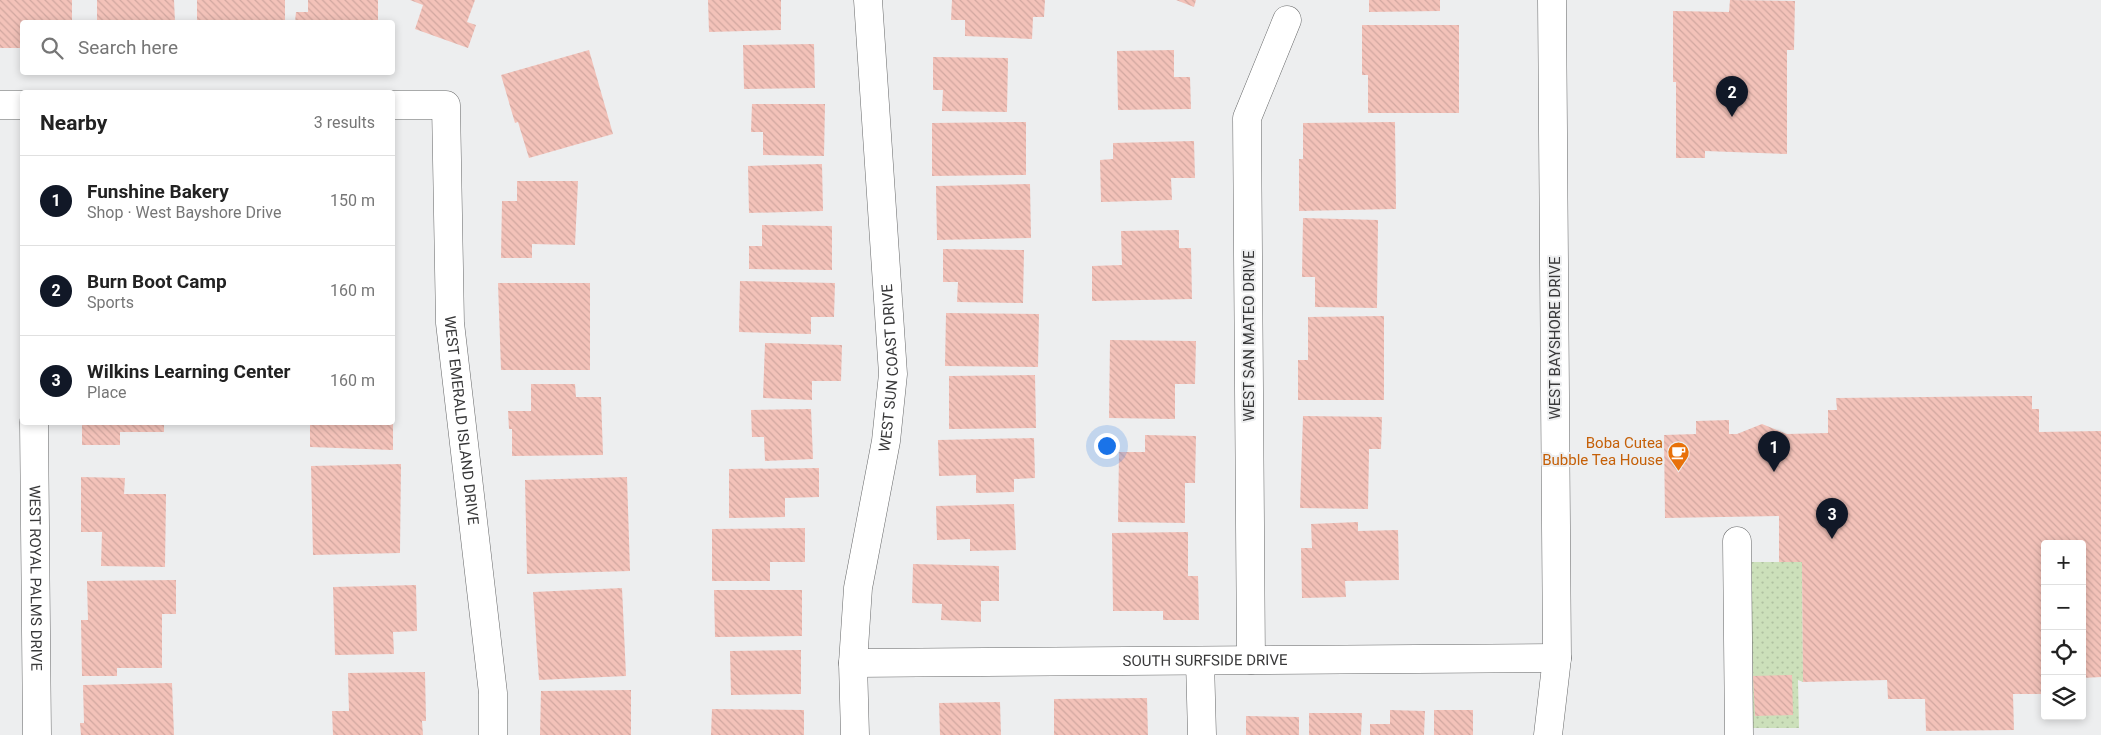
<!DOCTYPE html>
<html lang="en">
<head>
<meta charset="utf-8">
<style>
  :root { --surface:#fff; --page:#f6f6f6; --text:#222; --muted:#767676; --line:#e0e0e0; --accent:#111827 }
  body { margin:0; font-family:Roboto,sans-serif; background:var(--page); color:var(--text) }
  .controls { position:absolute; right:15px; bottom:15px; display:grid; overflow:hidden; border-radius:5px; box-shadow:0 2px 8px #0003 }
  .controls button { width:45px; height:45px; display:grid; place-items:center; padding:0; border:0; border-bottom:1px solid var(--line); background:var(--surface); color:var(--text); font:25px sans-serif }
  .you { position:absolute; left:1106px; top:445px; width:18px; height:18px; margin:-12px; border:4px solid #fff; border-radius:50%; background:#1a73e8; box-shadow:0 0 0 8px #1a73e833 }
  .badge { display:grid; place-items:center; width:32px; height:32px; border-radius:50%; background:var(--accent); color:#fff; font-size:16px; font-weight:700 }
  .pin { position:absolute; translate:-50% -41px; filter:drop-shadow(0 1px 2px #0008) }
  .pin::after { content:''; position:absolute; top:26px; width:18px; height:15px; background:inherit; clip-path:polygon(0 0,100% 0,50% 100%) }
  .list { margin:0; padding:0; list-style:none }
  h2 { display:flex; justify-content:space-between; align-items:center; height:65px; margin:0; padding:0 20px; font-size:21px }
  h2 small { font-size:16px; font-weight:400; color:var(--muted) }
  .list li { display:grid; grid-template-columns:32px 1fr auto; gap:15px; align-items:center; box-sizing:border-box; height:90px; padding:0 20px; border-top:1px solid var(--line) }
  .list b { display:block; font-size:19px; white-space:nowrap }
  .list p { margin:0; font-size:16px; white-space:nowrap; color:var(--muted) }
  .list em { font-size:16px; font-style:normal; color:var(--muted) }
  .icon { flex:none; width:28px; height:28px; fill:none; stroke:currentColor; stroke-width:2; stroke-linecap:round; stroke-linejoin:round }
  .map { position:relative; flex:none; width:2101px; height:735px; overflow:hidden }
  .search { position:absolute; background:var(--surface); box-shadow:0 2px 8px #0003; left:20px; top:20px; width:375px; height:55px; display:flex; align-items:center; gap:12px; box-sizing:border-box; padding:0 18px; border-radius:5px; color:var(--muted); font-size:19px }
  .panel { position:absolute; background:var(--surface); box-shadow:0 2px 8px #0003; left:20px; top:90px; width:375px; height:335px; border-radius:5px }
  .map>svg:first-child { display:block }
  .park { fill:url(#park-dots) }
  .building { fill:url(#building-back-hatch) }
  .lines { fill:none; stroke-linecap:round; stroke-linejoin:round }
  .minor-casing { stroke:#676869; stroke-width:29 }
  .minor { stroke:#fff; stroke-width:28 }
  .labels { text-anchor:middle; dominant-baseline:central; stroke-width:4; stroke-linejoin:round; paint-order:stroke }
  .street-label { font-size:15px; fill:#383839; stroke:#edeeef }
  .food-label { font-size:15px; fill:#c56008; stroke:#edeeef; text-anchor:end }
</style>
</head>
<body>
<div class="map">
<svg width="2101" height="735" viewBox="0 0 2101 735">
  <defs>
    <pattern id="park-dots" width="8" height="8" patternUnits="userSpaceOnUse" patternTransform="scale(1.25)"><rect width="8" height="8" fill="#cce0ba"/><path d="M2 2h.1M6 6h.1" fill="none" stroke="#b0c1a1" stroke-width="1.8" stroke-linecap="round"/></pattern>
    <pattern id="building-back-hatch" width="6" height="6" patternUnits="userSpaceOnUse" patternTransform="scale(1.25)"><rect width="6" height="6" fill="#f3c2b9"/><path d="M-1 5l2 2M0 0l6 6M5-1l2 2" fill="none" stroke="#d1a7a0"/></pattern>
  </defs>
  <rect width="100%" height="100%" fill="#edeeef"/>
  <!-- park -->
  <path class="park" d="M1750,562H1802L1803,682L1798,680L1799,728H1752Z"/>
  <!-- building -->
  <path class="building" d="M0,0H72V22H22V48H0Z
    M97,0H174L175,22H97Z
    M197,0H285V22H197Z
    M308,0H378V22H295L296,12H308Z
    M410,0H475L467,22L476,25L468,48L415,29L423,5Z
    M708,0H781V30L709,32Z
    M952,0H1045L1044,17H1033L1032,39L965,36V20H951Z
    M1176,0H1196L1194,7Z
    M1369,0H1440V11L1369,12Z
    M1730,0L1795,1L1794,50H1787V154L1705,151V158H1676V82H1673V11L1729,12Z
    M1362,25H1459V113H1368V75H1362Z
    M814,44L815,88L744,89L743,45Z
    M589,50L613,134L529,158L518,122L515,123L501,75Z
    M1174,50V77H1190L1191,109L1118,110L1117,51Z
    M933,57L1008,58L1007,112L942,111L943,90H933Z
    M752,104H825L824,156L763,155V132H751Z
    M1026,122V175L932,176V123Z
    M1395,122L1396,209L1299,211V159H1303V123Z
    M1194,141L1195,178H1171L1172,200L1101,202L1100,160L1113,159V143Z
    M822,164L823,211L749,213L748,166Z
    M517,181H578L575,245L532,244V258H501L502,201H517Z
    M1030,184L1031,238L937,240L936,186Z
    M1303,218L1378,220L1377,308L1315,307V277H1302Z
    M762,225L832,226V270L749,269V246H762Z
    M1179,230V248H1191L1192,299L1092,301V266L1122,265L1121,231Z
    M943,249L1024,250L1023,303L957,302L958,282H943Z
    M740,281L835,283L834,317H811V334L739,332Z
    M498,283H590V370H501Z
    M946,313L1039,314L1038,367L945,366Z
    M1384,316V400H1298V360H1308V317Z
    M1110,340L1196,341L1195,384H1175V419L1109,418Z
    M765,343L842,345L841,381H812V400L763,398Z
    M1035,375L1036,428L949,429V376Z
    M531,384H575L576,397H601L603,455L512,456V429H509L508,411H531Z
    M2016,396H2032V409H2039V432L2101,431V677L2082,678V544H2045V694H2013L2014,730L1926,731L1925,699H1888L1887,680L1803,682L1802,562H1779V516L1665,518L1664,435L1696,434V421L1729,420V434H1737L1762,424L1787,434L1828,433V410H1837L1836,398Z
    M811,409L813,459L765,461L764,437H752L751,410Z
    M1303,416L1382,417L1381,449H1369L1368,509L1300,508Z
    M82,422H164V432H120V445H82Z
    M310,422H393V450L310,447Z
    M1145,435L1196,436L1195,483H1185V523L1118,522L1119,452H1145Z
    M1034,438L1035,478L1014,479V492L976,493V475L939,476L938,440Z
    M401,464L400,553L313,555L311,466Z
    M819,468V497L785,498V517L729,518V469Z
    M81,477L125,478L124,494H166L165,567L101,566L102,532H81Z
    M627,477L630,571L527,574L525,480Z
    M1014,504L1016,550L970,551V539L937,540L936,506Z
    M1358,522V531L1398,530L1399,580L1345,581L1346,597L1302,598L1301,548H1312L1311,524Z
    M805,528V562H770V581H712V529Z
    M1188,532V576H1198L1199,620H1163V611H1113L1112,533Z
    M913,564L999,566V601H981V622L941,620L942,604L912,603Z
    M176,580V614H162V668H117V676H82L81,620H88L87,581Z
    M416,585L417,631L393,632L394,654L335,655L333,587Z
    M622,588L626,676L539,680L533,592Z
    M714,590H802V636L715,637Z
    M801,650V694L731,695L730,651Z
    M425,672L426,721H422L423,735H333L332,711H349L348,673Z
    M1792,675L1793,715L1755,716L1753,676Z
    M172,683L174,735H81L80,723H84L83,685Z
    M631,690V735H540L541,691Z
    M1147,698L1148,735H1054V699Z
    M1000,702L1001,735H940L939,703Z
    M712,709L804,710V735H711Z
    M1390,710L1425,711L1424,735H1370V724H1390Z
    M1434,710H1473V735H1434Z
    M1309,713H1362L1361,735H1309Z
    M1246,716L1299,717V735H1246Z"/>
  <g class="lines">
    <defs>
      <g id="minor">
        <path d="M0,105H22"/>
        <path id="s1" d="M392,105H446L450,323L493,693V735"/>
        <path id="s2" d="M34,422L37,735"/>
        <path d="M1737,541L1739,735"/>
        <path d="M1251,660L1247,118L1287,20"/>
        <path d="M1200,661L1202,735"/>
        <path id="s3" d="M853,663L1557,658"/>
        <path id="s4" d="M855,735L853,663L858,588L886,441L893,374L868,0"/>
        <path d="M1548,735L1557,658L1552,0"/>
      </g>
    </defs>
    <!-- minor casing -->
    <use href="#minor" class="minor-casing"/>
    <!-- minor -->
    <use href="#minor" class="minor"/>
  </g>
  <!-- icons -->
  <defs>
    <symbol id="cafe-pin" viewBox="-11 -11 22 30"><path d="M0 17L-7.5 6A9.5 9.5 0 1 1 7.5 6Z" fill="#e8710a" stroke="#edeeef"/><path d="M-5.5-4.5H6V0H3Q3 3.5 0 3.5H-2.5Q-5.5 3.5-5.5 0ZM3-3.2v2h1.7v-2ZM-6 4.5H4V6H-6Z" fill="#fff"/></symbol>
  </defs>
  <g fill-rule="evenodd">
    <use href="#cafe-pin" x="1666" y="440" width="25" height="34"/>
  </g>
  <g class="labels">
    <!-- street labels -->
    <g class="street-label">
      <text transform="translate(1249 336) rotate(-90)">WEST SAN MATEO DRIVE</text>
      <text transform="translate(1555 338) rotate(-90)">WEST BAYSHORE DRIVE</text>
      <text stroke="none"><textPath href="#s4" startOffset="370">WEST SUN COAST DRIVE</textPath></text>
      <text stroke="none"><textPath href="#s1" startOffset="370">WEST EMERALD ISLAND DRIVE</textPath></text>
      <text stroke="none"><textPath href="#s2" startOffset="156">WEST ROYAL PALMS DRIVE</textPath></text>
      <text stroke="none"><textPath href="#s3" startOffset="352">SOUTH SURFSIDE DRIVE</textPath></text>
    </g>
    <!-- food labels -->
    <g class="food-label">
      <text x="1663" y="443">Boba Cutea<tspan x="1663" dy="17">Bubble Tea House</tspan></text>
    </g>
  </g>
</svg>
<div class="controls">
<button>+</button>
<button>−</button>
<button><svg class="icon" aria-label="locate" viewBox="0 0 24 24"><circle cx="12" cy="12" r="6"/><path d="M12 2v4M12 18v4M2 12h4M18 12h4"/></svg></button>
<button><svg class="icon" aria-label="layers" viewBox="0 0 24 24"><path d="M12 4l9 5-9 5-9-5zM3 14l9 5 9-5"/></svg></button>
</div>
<div class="you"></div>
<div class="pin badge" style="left:1774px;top:472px">1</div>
<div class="pin badge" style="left:1732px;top:117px">2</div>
<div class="pin badge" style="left:1832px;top:539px">3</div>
<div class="search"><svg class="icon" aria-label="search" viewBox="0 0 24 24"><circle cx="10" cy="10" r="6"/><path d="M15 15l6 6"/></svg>Search here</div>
<section class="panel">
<h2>Nearby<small>3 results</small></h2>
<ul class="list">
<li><span class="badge">1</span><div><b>Funshine Bakery</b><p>Shop · West Bayshore Drive</p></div><em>150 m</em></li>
<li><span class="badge">2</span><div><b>Burn Boot Camp</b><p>Sports</p></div><em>160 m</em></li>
<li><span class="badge">3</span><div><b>Wilkins Learning Center</b><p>Place</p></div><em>160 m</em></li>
</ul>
</section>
</div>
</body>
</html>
